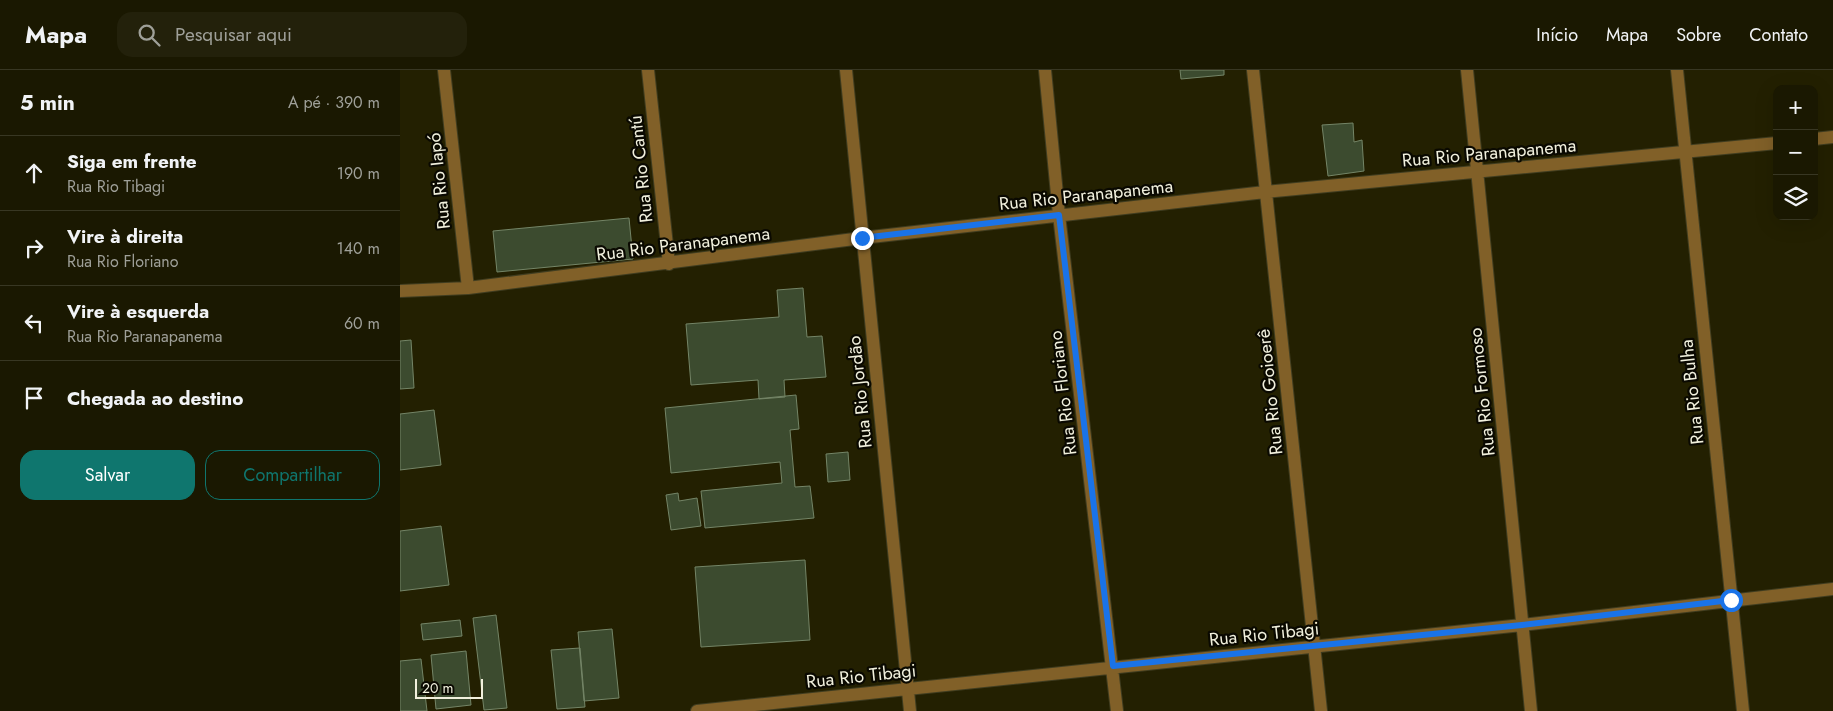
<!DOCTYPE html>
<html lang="pt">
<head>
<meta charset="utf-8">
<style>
  :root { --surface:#1a1801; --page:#23210b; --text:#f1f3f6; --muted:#9fa099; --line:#383723; --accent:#0f766e }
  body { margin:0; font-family:Jost,sans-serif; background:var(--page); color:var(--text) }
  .controls { position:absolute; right:15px; top:15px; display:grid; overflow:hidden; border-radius:10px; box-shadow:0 5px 20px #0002 }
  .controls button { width:45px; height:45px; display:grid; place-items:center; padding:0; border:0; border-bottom:1px solid var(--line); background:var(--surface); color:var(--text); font:25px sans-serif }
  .scale { position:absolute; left:15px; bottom:12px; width:68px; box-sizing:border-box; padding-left:5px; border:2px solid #f1f0dd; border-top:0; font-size:14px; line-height:18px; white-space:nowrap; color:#f1f0dd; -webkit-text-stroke:4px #0a0901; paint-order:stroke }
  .stop { position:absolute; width:15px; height:15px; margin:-11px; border:4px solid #1a73e8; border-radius:50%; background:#fff }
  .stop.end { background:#1a73e8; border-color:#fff; box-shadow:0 1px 5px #0008 }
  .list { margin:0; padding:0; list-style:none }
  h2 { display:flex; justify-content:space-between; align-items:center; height:65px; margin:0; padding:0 20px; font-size:21px }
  h2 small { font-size:16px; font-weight:400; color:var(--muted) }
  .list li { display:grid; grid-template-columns:32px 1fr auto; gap:15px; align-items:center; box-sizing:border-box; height:75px; padding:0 20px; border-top:1px solid var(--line) }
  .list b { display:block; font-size:19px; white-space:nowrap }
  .list p { margin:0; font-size:16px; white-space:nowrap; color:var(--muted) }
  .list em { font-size:16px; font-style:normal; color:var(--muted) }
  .actions { display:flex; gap:10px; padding:15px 20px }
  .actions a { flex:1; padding:11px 0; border:1px solid var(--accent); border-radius:15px; text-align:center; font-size:18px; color:var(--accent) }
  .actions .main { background:var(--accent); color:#fff }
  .icon { flex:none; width:28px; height:28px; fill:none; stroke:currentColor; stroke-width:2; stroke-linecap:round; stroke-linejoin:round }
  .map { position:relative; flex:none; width:1433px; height:641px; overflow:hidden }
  header { display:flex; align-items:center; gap:30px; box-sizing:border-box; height:70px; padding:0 25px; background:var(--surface); border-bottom:1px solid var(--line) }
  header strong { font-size:24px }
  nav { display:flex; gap:28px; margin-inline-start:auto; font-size:18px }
  .search { width:350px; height:45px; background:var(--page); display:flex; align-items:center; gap:12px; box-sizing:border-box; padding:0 18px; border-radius:15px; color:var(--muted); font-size:19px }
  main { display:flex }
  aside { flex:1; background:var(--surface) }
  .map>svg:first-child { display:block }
  .building { fill:#3c4b2f; stroke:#748567 }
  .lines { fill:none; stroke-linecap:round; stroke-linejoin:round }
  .minor-casing { stroke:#403d20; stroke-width:14 }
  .minor { stroke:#816028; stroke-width:12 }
  .route { stroke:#1a73e8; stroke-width:6 }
  .labels { text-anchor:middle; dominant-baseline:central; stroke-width:4.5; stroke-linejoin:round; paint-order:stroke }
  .street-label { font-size:18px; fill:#f1f0dd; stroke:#0a0901 }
</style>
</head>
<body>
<header>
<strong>Mapa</strong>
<div class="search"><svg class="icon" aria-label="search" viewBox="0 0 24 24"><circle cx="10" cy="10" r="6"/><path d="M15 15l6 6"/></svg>Pesquisar aqui</div>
<nav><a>Início</a><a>Mapa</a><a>Sobre</a><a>Contato</a></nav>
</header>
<main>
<aside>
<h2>5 min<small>A pé · 390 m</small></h2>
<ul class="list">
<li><svg class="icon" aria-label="ahead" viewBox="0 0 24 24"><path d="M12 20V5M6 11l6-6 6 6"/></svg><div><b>Siga em frente</b><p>Rua Rio Tibagi</p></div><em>190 m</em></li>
<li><svg class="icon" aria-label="right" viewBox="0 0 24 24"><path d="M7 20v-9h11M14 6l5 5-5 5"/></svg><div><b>Vire à direita</b><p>Rua Rio Floriano</p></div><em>140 m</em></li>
<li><svg class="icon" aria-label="left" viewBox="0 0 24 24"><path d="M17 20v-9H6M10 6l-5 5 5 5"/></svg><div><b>Vire à esquerda</b><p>Rua Rio Paranapanema</p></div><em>60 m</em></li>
<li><svg class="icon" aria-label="arrive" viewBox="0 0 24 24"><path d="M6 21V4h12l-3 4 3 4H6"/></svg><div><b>Chegada ao destino</b></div></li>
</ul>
<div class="actions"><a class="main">Salvar</a><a>Compartilhar</a></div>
</aside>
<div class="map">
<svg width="1433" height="641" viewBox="0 0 1433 641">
  <rect width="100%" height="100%" fill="#232001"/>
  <!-- building -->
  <path class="building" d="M780,0H824V5L781,9Z
    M953,53L954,72L962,70L964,101L928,106L922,55Z
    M229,148L233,189L97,202L93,161Z
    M403,218L407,267L422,266L426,307L384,310L385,327L359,329L358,310L291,315L286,254L379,247L377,220Z
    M11,270L14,318L0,319V271Z
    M396,325L399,359L390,360L395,417L410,416L414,448L305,458L301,421L382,413L380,392L271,403L265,338Z
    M34,340L41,395L0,400V344Z
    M448,382L450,410L428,412L426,384Z
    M278,423L279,431L297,428L301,456L271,460L266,425Z
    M41,456L49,515L0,521V461Z
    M405,490L410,570L301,577L295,497Z
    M96,545L107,638L84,640L73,548Z
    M60,550L62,566L23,570L21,554Z
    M212,559L219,628L184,631L178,562Z
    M180,578L185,637L157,639L151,580Z
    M66,581L71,635L36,639L31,585Z
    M21,589L27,641H0V591Z"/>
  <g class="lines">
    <defs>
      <path id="minor" d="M44,0L68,218
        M248,0L269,194
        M446,0L510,641
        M645,0L659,145L717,641
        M853,0L921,641
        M1067,0L1131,641
        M1277,0L1343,641
        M1414,69L1433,67
        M0,221L68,218L462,168L865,122L1377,73
        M297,641L1122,555L1433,519"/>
    </defs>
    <!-- minor casing -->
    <use href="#minor" class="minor-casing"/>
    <!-- minor -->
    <use href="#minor" class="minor"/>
  </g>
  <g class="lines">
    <!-- route -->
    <path class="route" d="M462,168L659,145L713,596L1122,555L1331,530"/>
  </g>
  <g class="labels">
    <!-- street labels -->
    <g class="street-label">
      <text transform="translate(1089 83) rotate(-5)">Rua Rio Paranapanema</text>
      <text transform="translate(241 99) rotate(-96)">Rua Rio Cantú</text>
      <text transform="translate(39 111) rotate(-96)">Rua Rio Iapó</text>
      <text transform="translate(686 125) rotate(-6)">Rua Rio Paranapanema</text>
      <text transform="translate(283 174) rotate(-7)">Rua Rio Paranapanema</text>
      <text transform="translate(460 322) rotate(-96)">Rua Rio Jordão</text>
      <text transform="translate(870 322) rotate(-96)">Rua Rio Goioerê</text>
      <text transform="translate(1082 322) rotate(-96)">Rua Rio Formoso</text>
      <text transform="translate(1292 322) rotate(-96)">Rua Rio Bulha</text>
      <text transform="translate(663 323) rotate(-97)">Rua Rio Floriano</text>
      <text transform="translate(864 564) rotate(-6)">Rua Rio Tibagi</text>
      <text transform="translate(461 606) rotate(-6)">Rua Rio Tibagi</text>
    </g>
  </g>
</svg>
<div class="controls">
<button>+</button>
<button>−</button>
<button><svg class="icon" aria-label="layers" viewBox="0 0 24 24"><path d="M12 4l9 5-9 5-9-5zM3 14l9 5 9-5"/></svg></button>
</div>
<div class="scale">20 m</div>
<div class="stop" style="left:1331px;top:530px"></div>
<div class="stop end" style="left:462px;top:168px"></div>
</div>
</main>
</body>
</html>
